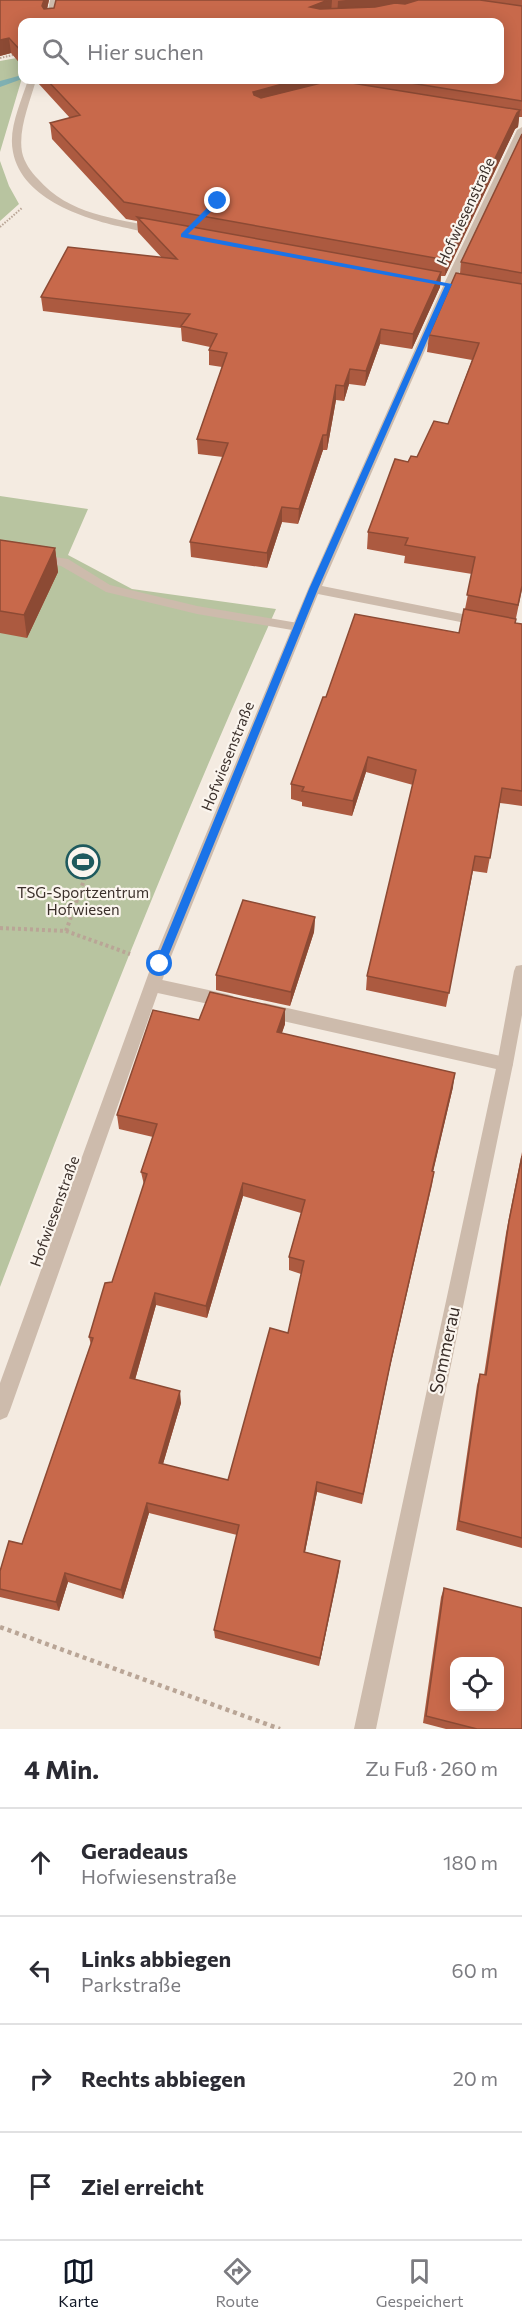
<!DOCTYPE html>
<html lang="de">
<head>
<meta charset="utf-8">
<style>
  :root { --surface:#fff; --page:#f2f2f3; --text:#2b2b33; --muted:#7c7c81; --line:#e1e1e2; --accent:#111827 }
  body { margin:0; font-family:Commissioner,sans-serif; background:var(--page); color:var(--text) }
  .controls { position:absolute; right:18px; bottom:18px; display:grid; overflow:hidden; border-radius:12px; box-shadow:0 3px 15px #0003 }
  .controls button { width:54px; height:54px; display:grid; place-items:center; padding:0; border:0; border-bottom:2px solid var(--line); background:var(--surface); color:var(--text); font:30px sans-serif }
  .stop { position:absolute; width:18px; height:18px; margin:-14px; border:4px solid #1a73e8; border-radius:50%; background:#fff }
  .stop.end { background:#1a73e8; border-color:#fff; box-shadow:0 2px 6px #0008 }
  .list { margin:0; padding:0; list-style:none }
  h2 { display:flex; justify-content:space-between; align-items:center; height:78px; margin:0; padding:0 24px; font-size:26px }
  h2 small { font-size:20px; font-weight:400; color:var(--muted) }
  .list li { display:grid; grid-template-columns:39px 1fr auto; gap:18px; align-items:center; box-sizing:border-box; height:108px; padding:0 24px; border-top:2px solid var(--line) }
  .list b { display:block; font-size:22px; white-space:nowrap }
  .list p { margin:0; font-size:20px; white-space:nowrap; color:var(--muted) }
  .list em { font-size:20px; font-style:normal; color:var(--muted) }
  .icon { flex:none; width:33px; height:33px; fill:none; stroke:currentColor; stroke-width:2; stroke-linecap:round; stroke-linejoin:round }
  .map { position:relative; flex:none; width:522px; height:1729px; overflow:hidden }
  .search { position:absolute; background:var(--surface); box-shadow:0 3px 15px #0003; left:18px; right:18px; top:18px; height:66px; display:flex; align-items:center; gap:15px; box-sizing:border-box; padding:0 21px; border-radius:12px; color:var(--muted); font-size:22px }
  .sheet { height:510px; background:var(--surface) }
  nav { display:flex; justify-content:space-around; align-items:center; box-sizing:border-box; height:84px; border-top:2px solid var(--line); background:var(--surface); font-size:16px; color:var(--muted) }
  nav a { display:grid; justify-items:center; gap:3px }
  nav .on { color:var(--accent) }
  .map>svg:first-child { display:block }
  .green { fill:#b8c4a0 }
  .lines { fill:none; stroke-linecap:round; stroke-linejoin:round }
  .stream { fill:#7fb0b2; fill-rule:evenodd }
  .path-far2 { stroke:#b9a596; stroke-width:2; stroke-dasharray:1.5 1.5; stroke-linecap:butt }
  .path-far1 { stroke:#b9a596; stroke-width:4; stroke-dasharray:3 3; stroke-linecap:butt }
  .path { stroke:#b9a596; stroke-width:4.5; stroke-dasharray:4 4; stroke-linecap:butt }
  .service { fill:#cdbbac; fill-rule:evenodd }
  .minor { fill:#cdbbac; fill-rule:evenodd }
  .wall { fill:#ac5a40; fill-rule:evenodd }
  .shaded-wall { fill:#8c4a34 }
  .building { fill:#c8694b; stroke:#8c4a34; stroke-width:1.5; fill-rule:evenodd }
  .route { fill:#1a73e8 }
  .labels { text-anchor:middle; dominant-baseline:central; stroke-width:4.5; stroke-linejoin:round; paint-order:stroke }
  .street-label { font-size:15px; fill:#3b302b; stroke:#fbf5ee }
  .poi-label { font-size:15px; fill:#3b302b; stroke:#fbf5ee }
  .near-street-label { font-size:18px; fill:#3b302b; stroke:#fbf5ee }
</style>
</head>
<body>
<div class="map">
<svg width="522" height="1729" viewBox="0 0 522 1729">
  <rect width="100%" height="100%" fill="#f4ebe1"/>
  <!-- green -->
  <path class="green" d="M22,57V78L0,152V61Z
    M0,161L9,186L19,204L0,221Z
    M0,496L88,509L68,555L132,589L276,609C176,832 86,1059 0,1287Z"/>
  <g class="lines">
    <!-- stream -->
    <path class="stream" d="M22,75V79L0,87V81Z"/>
    <!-- path-far2 -->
    <path class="path-far2" d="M0,58L22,53
      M0,227L22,208"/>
    <!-- path-far1 -->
    <path class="path-far1" d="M0,928L66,931L130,954
      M66,931L89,866"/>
    <!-- path -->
    <path class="path" d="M0,1627L280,1729"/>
    <!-- service -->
    <path class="service" d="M0,549L68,559L110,585L197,606L298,623L305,627L298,631L197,614L106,592L61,566L0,557Z
      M153,978L227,994L233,996L235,1001L233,1006L227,1008L153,992L147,990L145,985L147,980Z
      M265,1003L505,1057L511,1059L513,1064L511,1069L505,1071L265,1017L259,1015L257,1010L259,1005Z"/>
    <!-- minor -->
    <path class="minor" d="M50,0H58L54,22H46Z
      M28,80H36C30,102 18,129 22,152C24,162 31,172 38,179C69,215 115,218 159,228V232C149,234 137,230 127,228C87,220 22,200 13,152C8,129 21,102 28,80Z
      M522,127V140L454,284L322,586L522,626V634L318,594L168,964L10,1410L7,1417L0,1420V1383L152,964L308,589L444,284L517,130Z
      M522,965V1015L513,1064L376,1729H354L497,1064L514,971L516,966Z"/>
  </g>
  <!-- wall -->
  <path class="wall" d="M0,0H49L47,9L54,8L56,0H522V117H519L518,127L515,129L445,276H441L440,287L412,349L380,344L365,386L349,384L344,401L336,400L327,450H323L298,524L282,522L267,568L191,557L190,542L223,457L198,454L197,439L222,367L209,365V350L210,347L182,341L181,328L43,311L41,297L162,258L138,232L137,221L126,219L52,139L50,123L70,118L38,83L37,80H321V83L328,81L325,80H500L22,22V66L11,53L0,56Z
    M522,134V589L515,623L522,624V806L500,803L487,873L473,871L446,1007L366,990L367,976L413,785L366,772L352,816L302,806V802L291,799V784L326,697L459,633L465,609L472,574L404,563L405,556L367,549L368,532L408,462L417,457L448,424L472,360L427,352L429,335L460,273L461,262Z
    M0,540L55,548L58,572L27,638L0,633Z
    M315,917L314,932L290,1006L216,990V975Z
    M285,1009V1024L282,1033L453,1087L433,1171L434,1172L432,1185L389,1371L362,1504L317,1492L305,1552L340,1561L319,1666L215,1638L214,1630L237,1535L149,1513L123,1599L68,1582L59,1611L0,1597V1571L22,1544L91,1345L89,1337L112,1282L144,1185L141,1172L153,1137L119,1129L117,1115L199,1020ZM243,1196L301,1213L289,1257V1270L301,1274L288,1333L228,1480L163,1464L181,1403L135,1380L156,1305L207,1318Z
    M522,1152V1548L456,1530L477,1385L480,1374L484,1375L506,1233Z
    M444,1588L522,1729H446L423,1723L441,1597Z"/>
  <!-- shaded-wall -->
  <path class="shaded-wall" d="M44,0H49L44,22L42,6Z
    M328,0H332L331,14L310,7Z
    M346,0H436L337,17L338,1Z
    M9,38L11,53L0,56V40Z
    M297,80H321V89L253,108V92Z
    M520,110L518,127L515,129L445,276L446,260L517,113Z
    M441,272L440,287L412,349L413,334Z
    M381,329L380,344L365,386L366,371Z
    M350,369L349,384L344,401V386Z
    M336,385V400L327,450V435Z
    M323,435V450L298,524L299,509Z
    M282,507V522L267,568V553Z
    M55,548L58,572L27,638L24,615Z
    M368,757L366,772L352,816L353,801Z
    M315,917L314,932L290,1006L291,992Z
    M285,1009V1024L277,1046V1032Z
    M455,1073L453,1087L430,1185L432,1171Z
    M434,1172L389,1371L362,1504L391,1360Z
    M243,1183V1196L207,1318L206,1306Z
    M155,1293L156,1305L132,1390L130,1378Z
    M180,1391L181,1403L160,1474L159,1463Z
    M317,1482V1492L303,1562L304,1552Z
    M147,1503L149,1513L123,1599L121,1590Z
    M340,1561L339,1571L319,1666L320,1658Z
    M65,1573L68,1582L59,1611L56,1602Z"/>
  <!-- building -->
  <path class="building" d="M0,0H44L42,6L44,9L54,8L56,0H328L310,7L320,9L375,7L395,3L405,4L418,0H480L522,6V101L392,80H500V22H22V52L9,38L0,40Z
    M47,80H297L253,92L254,95L261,98L333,80L520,110L517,113L446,260L124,202L50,123L80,115Z
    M522,134V273L461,262Z
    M137,217L441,272L413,334L381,329L366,371L350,369L344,386L336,385L327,435H323L299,509L282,507L267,553L190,542L228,443L197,439L227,353L209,350L217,334L181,326L190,314L41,297L68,247L177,259Z
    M456,273L522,284V586L518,605L467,595L475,557L405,545L408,538L368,532L395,459L408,462L411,456L417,457L434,421L448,424L479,343L429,335Z
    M0,540L55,548L24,615L0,611Z
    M464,609L516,619L515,623L522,624V791L502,788L490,858L475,856L449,993L367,976L416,770L368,757L353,801L302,791L304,787L291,784L323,697H326L355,614L459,633Z
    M243,900L315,917L291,992L216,975Z
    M210,992L285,1009L277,1032L455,1073L432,1171L434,1172L391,1360L363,1494L317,1482L304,1552L340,1561L320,1658L214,1630L239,1525L147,1503L121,1590L65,1573L56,1602L0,1589V1571L9,1541L22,1544L93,1338L89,1337L105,1283L112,1282L147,1174L141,1172L157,1124L117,1115L153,1010L199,1020ZM243,1183L305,1200L289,1257L304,1261L288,1333L270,1328L228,1480L159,1463L180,1391L130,1378L155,1293L206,1306Z
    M522,1156V1538L459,1521L480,1374L486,1375L509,1221Z
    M444,1588L522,1608V1729H477L426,1716ZM454,1662H500V1707H454Z"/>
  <!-- route -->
  <path class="route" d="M216,199L222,201L188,234L452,284L318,589L165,964L160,968L155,964L309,589L445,286L181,237V234Z"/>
  <!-- icons -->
  <defs>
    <symbol id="stadium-ring" viewBox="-11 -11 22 22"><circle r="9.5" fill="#fbf5ee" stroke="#1f5a5e" stroke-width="1.5"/><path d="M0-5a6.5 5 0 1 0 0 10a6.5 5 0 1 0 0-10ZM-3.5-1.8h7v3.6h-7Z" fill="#1f5a5e"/></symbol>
  </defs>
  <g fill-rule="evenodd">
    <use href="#stadium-ring" x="64" y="843" width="38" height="38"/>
  </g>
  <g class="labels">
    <!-- street labels -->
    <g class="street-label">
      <text transform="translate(465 211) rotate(-65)">Hofwiesenstraße</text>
      <text transform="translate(227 756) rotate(-68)">Hofwiesenstraße</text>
      <text transform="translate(54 1211) rotate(-70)">Hofwiesenstraße</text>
    </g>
    <!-- poi labels -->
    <g class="poi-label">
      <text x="83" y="892">TSG-Sportzentrum<tspan x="83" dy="17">Hofwiesen</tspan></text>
    </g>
    <!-- near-street labels -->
    <g class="near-street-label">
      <text transform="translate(444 1350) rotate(-78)">Sommerau</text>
    </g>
  </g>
</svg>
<div class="controls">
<button><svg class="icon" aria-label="locate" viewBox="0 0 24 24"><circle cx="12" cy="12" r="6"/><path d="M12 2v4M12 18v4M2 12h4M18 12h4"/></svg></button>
</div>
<div class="stop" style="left:160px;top:964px"></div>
<div class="stop end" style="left:218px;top:201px"></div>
<div class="search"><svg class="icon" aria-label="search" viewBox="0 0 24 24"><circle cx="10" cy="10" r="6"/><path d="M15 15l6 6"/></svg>Hier suchen</div>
</div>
<section class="sheet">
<h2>4 Min.<small>Zu Fuß · 260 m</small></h2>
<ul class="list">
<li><svg class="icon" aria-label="ahead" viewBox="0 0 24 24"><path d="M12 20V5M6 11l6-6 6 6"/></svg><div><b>Geradeaus</b><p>Hofwiesenstraße</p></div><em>180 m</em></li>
<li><svg class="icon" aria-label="left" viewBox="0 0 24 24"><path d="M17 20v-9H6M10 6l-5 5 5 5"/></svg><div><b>Links abbiegen</b><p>Parkstraße</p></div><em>60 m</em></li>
<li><svg class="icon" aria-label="right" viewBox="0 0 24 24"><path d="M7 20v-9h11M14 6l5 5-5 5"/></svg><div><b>Rechts abbiegen</b></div><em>20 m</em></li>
<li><svg class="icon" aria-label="arrive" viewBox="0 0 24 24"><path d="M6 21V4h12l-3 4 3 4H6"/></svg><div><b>Ziel erreicht</b></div></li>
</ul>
</section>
<nav>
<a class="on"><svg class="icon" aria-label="map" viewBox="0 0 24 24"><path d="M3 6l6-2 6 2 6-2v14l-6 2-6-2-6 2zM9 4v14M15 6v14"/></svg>Karte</a>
<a><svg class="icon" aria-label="directions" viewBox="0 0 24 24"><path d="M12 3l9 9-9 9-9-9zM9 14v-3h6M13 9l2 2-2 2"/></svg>Route</a>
<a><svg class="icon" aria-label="saved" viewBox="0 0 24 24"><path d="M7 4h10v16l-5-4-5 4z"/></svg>Gespeichert</a>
</nav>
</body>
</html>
